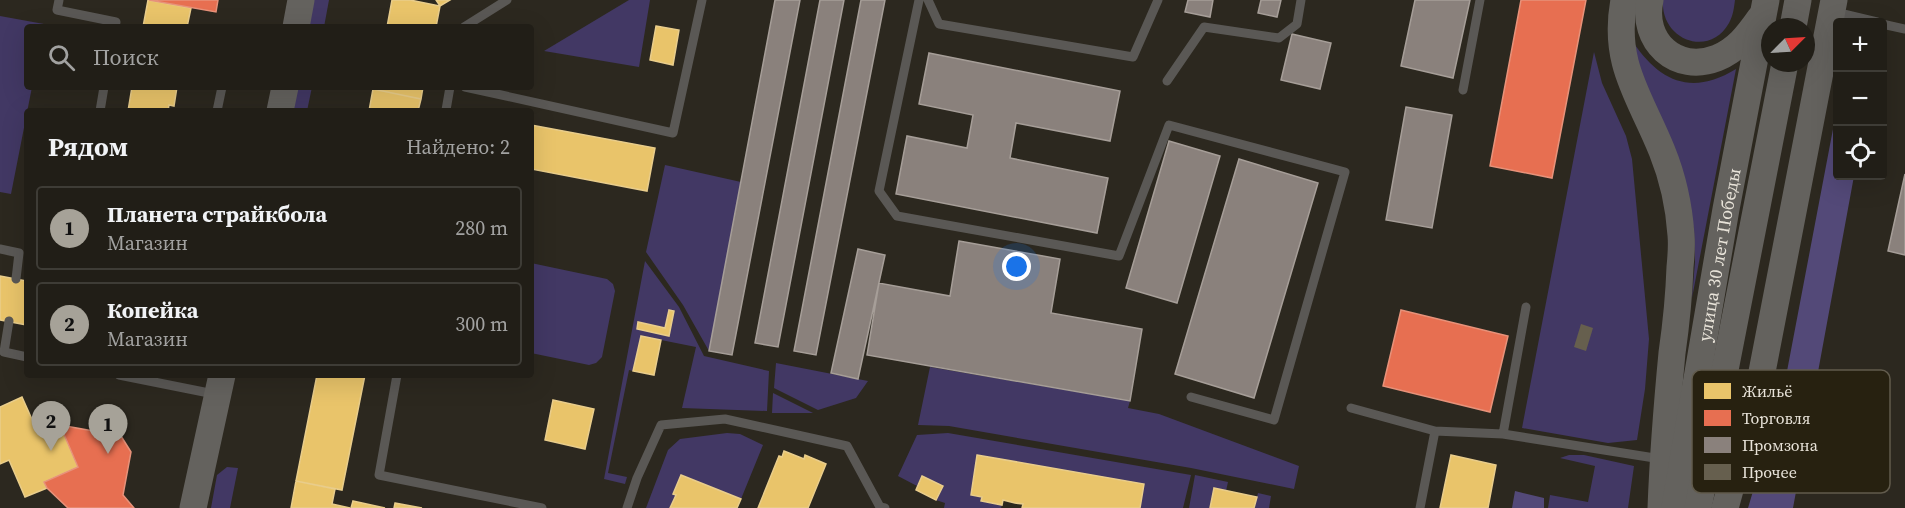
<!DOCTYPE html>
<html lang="ru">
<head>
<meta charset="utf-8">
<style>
  :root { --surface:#211e17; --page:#292720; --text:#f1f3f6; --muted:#a2a2a1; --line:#3e3c36; --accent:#a6a298 }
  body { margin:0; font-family:"Source Serif 4",serif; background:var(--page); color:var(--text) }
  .controls { position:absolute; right:18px; top:18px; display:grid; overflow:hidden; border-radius:6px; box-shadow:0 6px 24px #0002 }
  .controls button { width:54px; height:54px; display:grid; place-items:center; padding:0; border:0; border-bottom:2px solid var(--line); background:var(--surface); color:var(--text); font:30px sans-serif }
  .compass { position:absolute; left:1761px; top:18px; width:54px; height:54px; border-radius:50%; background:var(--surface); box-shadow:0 6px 24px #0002; rotate:66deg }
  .you { position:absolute; left:1017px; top:267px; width:21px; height:21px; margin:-15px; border:4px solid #fff; border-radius:50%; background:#1a73e8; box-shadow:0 0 0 9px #1a73e833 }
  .badge { display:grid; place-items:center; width:39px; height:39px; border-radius:50%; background:var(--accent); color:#111; font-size:20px; font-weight:700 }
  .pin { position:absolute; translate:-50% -50px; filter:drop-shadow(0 2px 3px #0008) }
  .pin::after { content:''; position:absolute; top:32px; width:21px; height:18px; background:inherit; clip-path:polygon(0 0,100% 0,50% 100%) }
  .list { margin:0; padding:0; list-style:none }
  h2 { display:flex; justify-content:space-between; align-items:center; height:78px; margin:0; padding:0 24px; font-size:26px }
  h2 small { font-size:20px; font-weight:400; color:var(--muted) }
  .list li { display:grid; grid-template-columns:39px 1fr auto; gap:18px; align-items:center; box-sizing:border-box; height:84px; margin:0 12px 12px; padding:0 12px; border:2px solid var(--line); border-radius:6px }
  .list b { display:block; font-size:22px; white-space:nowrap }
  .list p { margin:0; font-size:20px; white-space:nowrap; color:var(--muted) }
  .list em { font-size:20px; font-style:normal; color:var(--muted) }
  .icon { flex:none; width:33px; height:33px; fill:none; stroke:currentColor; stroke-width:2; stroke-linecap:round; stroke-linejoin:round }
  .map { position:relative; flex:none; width:1905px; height:508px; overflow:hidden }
  .search { position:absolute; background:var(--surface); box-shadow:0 6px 24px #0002; left:24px; top:24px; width:510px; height:66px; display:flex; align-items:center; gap:15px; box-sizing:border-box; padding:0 21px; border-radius:6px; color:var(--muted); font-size:22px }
  .panel { position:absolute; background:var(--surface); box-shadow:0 6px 24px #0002; left:24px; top:108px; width:510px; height:270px; border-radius:6px }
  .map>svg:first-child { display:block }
  .green { fill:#423864 }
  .forest { fill:#534978 }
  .homes { fill:#e9c46a; stroke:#e9cd8b; stroke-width:1.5 }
  .shops { fill:#e76f51; stroke:#e7927a; stroke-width:1.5 }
  .industry { fill:#8a817c; stroke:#a69e98; stroke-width:1.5 }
  .building { fill:#665f4e }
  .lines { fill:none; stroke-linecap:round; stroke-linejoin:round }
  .lane { stroke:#5a5855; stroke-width:9 }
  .secondary { stroke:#64625e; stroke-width:27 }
  .labels { text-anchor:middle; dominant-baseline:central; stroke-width:6; stroke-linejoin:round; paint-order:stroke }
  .street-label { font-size:18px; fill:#e8e3d9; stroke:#272110 }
  .key { fill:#272110; stroke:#615b4c; stroke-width:1.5 }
  .key-label { font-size:16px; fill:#e8e3d9 }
</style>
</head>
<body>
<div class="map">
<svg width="1905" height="508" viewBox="0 0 1905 508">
  <rect width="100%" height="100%" fill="#2c281f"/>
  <!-- green -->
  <path class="green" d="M311,0H329L324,27H306Z
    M629,0H650L639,67L544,51Z
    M1663,0H1735C1734,8 1733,16 1729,23C1709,59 1660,39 1663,0Z
    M0,16L44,24V27H27V87H32L11,194L0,192Z
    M1633,42C1660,82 1692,96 1736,69L1692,298L1695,262L1694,229L1641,74Z
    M1594,52L1602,83L1626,136L1632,159L1649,339L1645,389L1637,440L1608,443L1522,428Z
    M294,87H312L307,111H290Z
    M665,165L741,182L709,351L683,305L646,252Z
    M645,261L679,307L704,356L769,371L767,411L682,408L696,347L641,336L633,371L629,370L608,473L627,477L625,484L604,479Z
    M531,263L607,279L613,284L615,291L602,357L596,363L589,365L531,353Z
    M776,363L868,381L856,398L818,410L774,388Z
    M930,367L1130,401L1128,408L1159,414L1299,466L1294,489L1191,468L949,426L918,425Z
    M773,393L813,413H772Z
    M727,433L740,434L763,445L741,499L681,475L673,493L676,495L670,508H646L668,450L680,439Z
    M948,433L1191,475L1183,508H1140L1143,484L978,455L971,495L982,497V501L1002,505L1001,508H944L945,503L936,500L942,486L922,476L917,486L898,476L917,435Z
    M1569,455H1584L1634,466L1628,508H1548L1550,495L1588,502L1595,466L1560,458Z
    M227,467L238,468L230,508H211L217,475Z
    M1195,475L1228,482L1226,491L1214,489L1210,508H1189Z
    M1258,493L1271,496L1269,508H1254Z"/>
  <!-- forest -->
  <path class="forest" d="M1837,108L1838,176H1854L1793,508H1748L1784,387Z
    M1515,491L1544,498V508H1512Z"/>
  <!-- homes -->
  <path class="homes" d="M148,0L191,8L187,27H143Z
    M392,0H410L440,6L436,27H387Z
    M436,0H450L440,6Z
    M656,26L679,30L673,65L650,60Z
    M132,87H177L174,106L169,105L168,111H128Z
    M374,87H423L421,99L373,89Z
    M373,89L421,99L418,111H369Z
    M531,125L655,148L647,191L531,169Z
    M0,276L27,281V325L0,320Z
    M669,310L674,311L669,336L637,329L638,322L665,328Z
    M641,336L661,340L654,375L633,371Z
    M317,375H365L342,490L296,481Z
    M22,397L39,435L60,425L78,467L44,482L47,488L25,497L9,460L0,464V407Z
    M553,400L594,409L585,449L545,440Z
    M784,451L804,459L805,455L826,464L808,508H758L779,456L782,457Z
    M977,455L1144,484L1140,508H1022L1023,504L1015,503L1003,500L1002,505L981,501L982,497L971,495Z
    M1451,455L1496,465L1488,508H1440Z
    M681,475L741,499L737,508H670L676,495L673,494Z
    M922,476L943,486L936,500L916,490Z
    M296,481L335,489L332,504L350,508H291Z
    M1214,488L1257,497L1254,508H1210Z
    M353,501L385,508H351Z
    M395,503L422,508H394Z"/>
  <!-- shops -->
  <path class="shops" d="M149,0H218L216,12Z
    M1521,0H1586L1552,178L1490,166Z
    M1401,310L1508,336L1490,412L1383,386Z
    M60,425L121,436L131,452L123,495L134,508H68L47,488L44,482L78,467Z"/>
  <!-- industry -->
  <path class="industry" d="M775,0H800L732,355L709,351Z
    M820,0H844L778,347L755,343Z
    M861,0H885L816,355L794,351Z
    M1188,0H1213L1210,17L1185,12Z
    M1261,0H1281L1277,17L1258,13Z
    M1415,0H1470L1453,78L1401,66Z
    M1292,34L1331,43L1320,89L1281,80Z
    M929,53L1120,91L1110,141L1016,123L1010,158L1108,178L1097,233L896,194L907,136L967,148L973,115L919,104Z
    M1406,107L1452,115L1432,228L1386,220Z
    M1169,141L1220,156L1177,303L1126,288Z
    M1239,159L1318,183L1254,398L1175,374Z
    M1905,174V255L1888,251Z
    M959,241L1060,259L1051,313L1142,329L1130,401L867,355L879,283L950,296Z
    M858,249L885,255L858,379L831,373Z"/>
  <!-- building -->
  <path class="building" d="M1581,324L1593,328L1586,351L1574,347Z"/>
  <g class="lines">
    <!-- lane -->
    <path class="lane" d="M59,0L57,10L116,22L115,27
      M919,0L879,191L897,216L1119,256L1169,125L1345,172L1274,420L1191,397
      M928,0L939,24L1133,57L1158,0
      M1835,12L1877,22
      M1882,24L1905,29
      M464,27L507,0
      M1167,81L1204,27L1279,38L1297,24L1301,0
      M465,87L673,133L702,0
      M1463,90L1480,0
      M446,110L450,87
      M100,111L104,87
      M217,111L222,87
      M0,249L19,253L16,279
      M9,321L4,352L27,357
      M119,375L214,394
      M397,375L379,475L542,508
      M1351,408L1435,431
      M1503,434L1526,307
      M627,508L637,478L661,425L725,419L847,446L880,507L885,508
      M1420,508L1435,431L1503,434L1661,459"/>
    <!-- secondary -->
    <g class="secondary">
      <path d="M1624,0C1612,64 1640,96 1662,151C1673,178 1679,206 1681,235C1682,246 1681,257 1680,267C1679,296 1676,325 1672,353C1667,405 1663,456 1661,508"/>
      <path d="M1650,0C1641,41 1676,74 1717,58C1737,50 1748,35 1760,18"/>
      <path d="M296,27L301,0"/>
      <path d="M1793,27L1798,0"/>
      <path d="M280,111L285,87"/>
      <path id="s1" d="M1675,507L1726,209L1766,0"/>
      <path d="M193,508L222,375"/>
      <path d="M1698,508L1785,63"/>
      <path d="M1725,508L1761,377L1834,0"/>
    </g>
  </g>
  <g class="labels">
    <!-- street labels -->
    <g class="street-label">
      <text stroke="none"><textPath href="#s1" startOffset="256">улица 30 лет Победы</textPath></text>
    </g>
  </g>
  <!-- legend -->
  <rect x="1692" y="370" width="198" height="123" rx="9" class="key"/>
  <rect x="1704" y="383" width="27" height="16" fill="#e9c46a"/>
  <rect x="1704" y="410" width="27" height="16" fill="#e76f51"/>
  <rect x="1704" y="437" width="27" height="16" fill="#8a817c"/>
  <rect x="1704" y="464" width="27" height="16" fill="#665f4e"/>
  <g class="key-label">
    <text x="1742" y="397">Жильё</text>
    <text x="1742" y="424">Торговля</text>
    <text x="1742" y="451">Промзона</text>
    <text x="1742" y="478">Прочее</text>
  </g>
</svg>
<div class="controls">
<button>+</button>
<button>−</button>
<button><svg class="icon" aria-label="locate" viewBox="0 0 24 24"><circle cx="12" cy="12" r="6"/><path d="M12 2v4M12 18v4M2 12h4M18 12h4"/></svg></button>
</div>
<svg class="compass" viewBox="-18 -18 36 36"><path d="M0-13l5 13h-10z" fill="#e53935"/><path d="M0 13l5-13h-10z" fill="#a2a2a1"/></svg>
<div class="you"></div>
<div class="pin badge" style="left:108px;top:454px">1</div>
<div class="pin badge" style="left:51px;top:451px">2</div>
<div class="search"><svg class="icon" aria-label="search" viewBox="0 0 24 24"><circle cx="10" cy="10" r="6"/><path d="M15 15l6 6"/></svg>Поиск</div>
<section class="panel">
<h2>Рядом<small>Найдено: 2</small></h2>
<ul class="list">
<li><span class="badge">1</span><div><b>Планета страйкбола</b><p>Магазин</p></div><em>280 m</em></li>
<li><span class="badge">2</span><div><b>Копейка</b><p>Магазин</p></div><em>300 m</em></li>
</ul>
</section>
</div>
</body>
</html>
